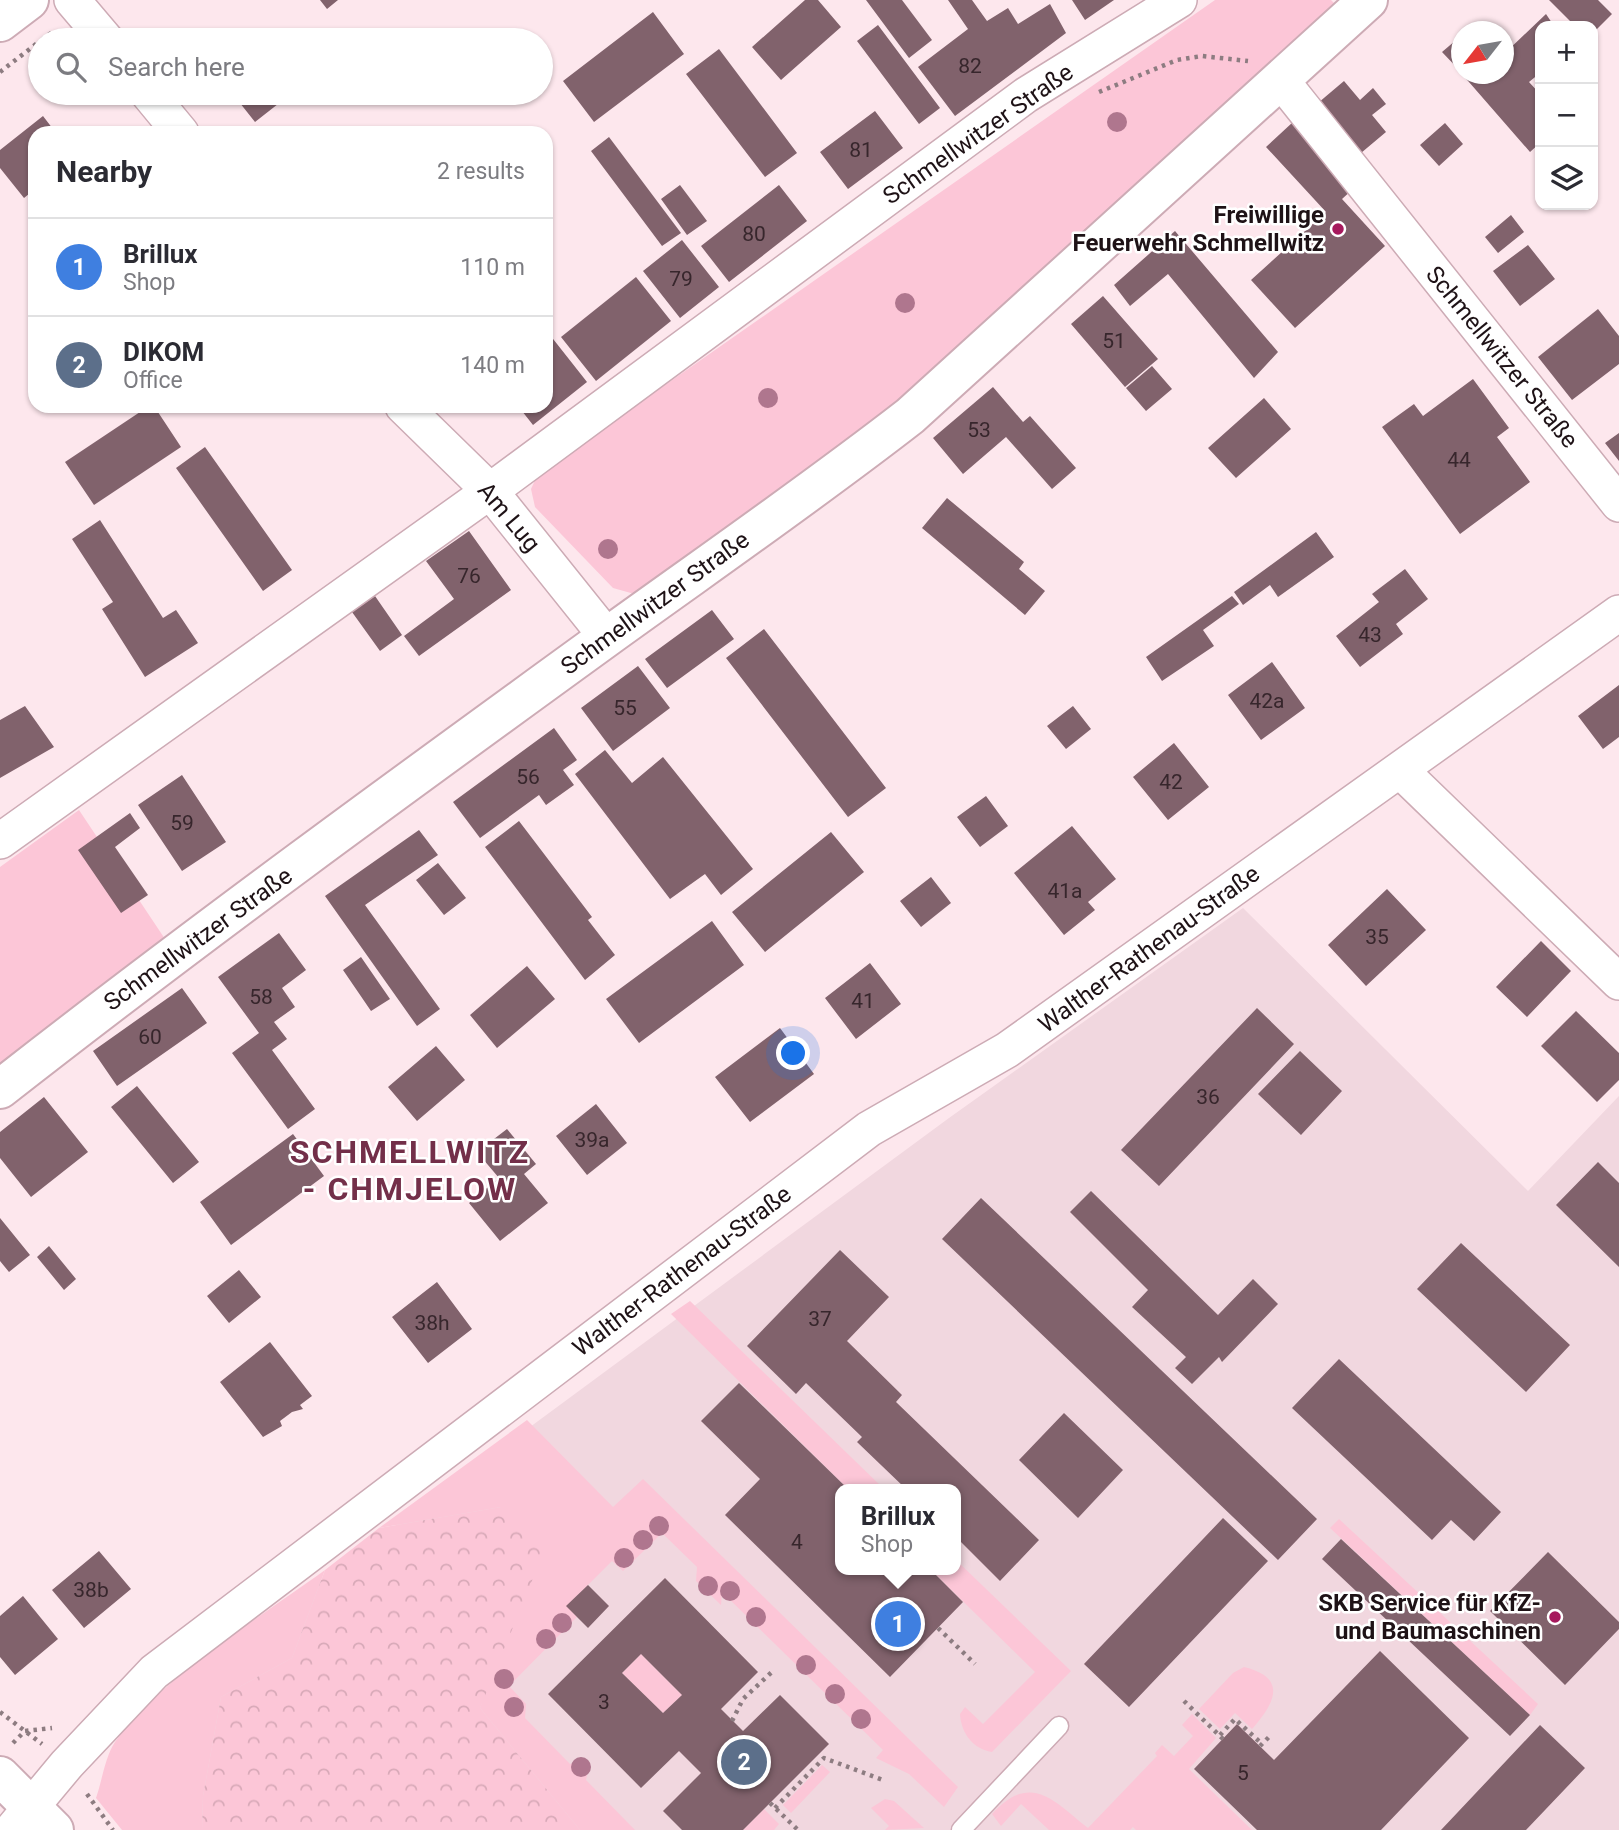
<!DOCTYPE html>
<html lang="en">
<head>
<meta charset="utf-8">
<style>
  :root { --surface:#fff; --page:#f2f2f3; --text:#2b2b33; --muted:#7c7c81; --line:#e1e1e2; --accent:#111827 }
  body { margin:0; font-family:Roboto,sans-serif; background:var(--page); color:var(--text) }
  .controls { position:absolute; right:21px; top:21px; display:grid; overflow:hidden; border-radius:14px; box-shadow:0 2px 5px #0004 }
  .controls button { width:63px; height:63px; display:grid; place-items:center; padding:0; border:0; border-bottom:2px solid var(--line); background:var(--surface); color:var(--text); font:35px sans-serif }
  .compass { position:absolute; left:1451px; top:21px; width:63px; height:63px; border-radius:50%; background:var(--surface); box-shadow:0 2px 5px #0004; rotate:239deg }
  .you { position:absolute; left:794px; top:1054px; width:24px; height:24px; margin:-18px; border:5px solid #fff; border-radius:50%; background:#1a73e8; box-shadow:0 0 0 10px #1a73e833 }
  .badge { display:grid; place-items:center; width:46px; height:46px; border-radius:50%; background:var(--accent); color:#fff; font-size:23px; font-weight:700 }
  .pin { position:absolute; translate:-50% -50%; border:4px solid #fff; box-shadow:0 2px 7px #0006 }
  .popup { position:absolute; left:835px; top:1484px; width:126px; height:91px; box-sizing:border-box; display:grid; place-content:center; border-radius:14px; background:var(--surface); filter:drop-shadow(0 2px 5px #0005); font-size:23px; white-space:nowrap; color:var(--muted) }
  .popup b { font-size:26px; color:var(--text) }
  .popup::after { content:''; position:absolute; left:50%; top:100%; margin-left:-14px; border:14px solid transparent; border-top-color:var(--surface) }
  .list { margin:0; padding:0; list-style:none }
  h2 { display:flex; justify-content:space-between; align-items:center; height:91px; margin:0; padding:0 28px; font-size:30px }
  h2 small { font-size:23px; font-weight:400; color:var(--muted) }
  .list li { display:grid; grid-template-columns:46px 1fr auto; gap:21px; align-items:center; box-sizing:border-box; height:98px; padding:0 28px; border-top:2px solid var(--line) }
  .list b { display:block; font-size:26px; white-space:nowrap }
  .list p { margin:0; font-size:23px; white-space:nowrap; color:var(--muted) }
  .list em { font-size:23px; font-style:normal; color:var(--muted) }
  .icon { flex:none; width:38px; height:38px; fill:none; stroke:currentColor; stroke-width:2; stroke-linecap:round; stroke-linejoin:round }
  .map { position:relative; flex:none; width:1619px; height:1830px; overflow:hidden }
  .search { position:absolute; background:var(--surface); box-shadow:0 2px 5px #0004; left:28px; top:28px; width:525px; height:77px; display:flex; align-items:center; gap:18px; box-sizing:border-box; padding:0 24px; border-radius:38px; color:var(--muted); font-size:26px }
  .panel { position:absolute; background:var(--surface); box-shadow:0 2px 5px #0004; left:28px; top:126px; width:525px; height:287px; border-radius:21px }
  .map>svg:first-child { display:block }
  .built { fill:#f1d7df; fill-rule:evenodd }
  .grass { fill:#fcc6d7 }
  .forest { fill:url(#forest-crowns) }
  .building { fill:#81626c; fill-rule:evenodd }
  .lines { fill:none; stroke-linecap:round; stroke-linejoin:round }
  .service-casing { stroke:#cdabb5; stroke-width:21 }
  .minor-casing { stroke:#cdabb5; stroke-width:38 }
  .tertiary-casing { stroke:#cdabb5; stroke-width:42 }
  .path { stroke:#8d7c81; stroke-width:4.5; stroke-dasharray:3.5 5; stroke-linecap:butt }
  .service { stroke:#fff; stroke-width:18 }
  .minor { stroke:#fff; stroke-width:35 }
  .tertiary { stroke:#fff; stroke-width:38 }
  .tree { fill:#af768e }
  .poi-dot { fill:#a6195d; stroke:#fff; stroke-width:2.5 }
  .labels { text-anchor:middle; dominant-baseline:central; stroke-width:5; stroke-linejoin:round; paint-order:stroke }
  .number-label { font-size:21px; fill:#37262c }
  .street-label { font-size:24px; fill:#1e1216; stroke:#fff }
  .poi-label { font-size:24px; font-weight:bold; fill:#1e1216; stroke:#fff; text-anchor:end }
  .district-label { font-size:32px; font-weight:bold; letter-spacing:2px; fill:#732f49; stroke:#fff }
</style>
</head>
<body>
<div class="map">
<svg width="1619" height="1830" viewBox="0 0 1619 1830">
  <defs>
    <pattern id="forest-crowns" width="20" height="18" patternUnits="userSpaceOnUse" patternTransform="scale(1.75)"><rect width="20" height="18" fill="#fcc6d7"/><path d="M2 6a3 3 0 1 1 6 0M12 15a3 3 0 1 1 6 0" fill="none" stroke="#d8a9b8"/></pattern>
  </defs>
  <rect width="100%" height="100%" fill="#fde7ed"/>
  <!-- built -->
  <path class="built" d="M1243,908L1528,1191L1619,1096V1830H136L165,1696L949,1118ZM840,1489H956V1570H840Z"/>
  <!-- grass -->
  <path class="grass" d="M1215,0H1331L1334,3L1328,18L894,404L638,595L613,588L535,507L531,489L538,474Z
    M79,810L169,945L0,1067V867Z
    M690,1301L884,1489H848L671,1314Z
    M527,1420L613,1507L643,1479L958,1787L944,1807L909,1774L876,1758L883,1750L722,1592L721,1605L696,1581L697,1567L662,1533L623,1571L612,1561L567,1606L577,1617L509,1686L526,1704L525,1718L570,1764L582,1760L589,1767L586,1780L635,1830H580L480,1708L487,1687L501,1507L379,1528Z
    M1339,1519L1538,1704L1530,1715L1330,1528Z
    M956,1560L1071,1671L992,1752C973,1749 961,1733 960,1714L965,1707L983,1724L1035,1672L931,1570H956Z
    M325,1570L292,1658L221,1697L203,1796L202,1830H122L96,1798C102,1781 105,1757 115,1742C159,1679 262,1616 325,1570Z
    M641,1654L682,1695L663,1713L622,1673Z
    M1244,1667C1289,1678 1274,1704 1252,1729L1235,1713L1220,1729L1199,1709L1233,1673Z
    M1192,1714L1216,1738L1189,1769L1252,1830H1136L1133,1827L1130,1830H1049L1021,1804L1001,1826L992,1814C1031,1771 1054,1801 1088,1828L1157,1756L1155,1753L1162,1745L1174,1756L1193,1736L1182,1725Z
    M822,1765L830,1772L791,1813L783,1805Z
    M885,1799L894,1801L924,1828L885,1830L889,1826L871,1808Z
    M764,1809L779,1824L774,1830H743Z"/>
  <!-- forest -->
  <path class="forest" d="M501,1507L545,1549L480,1708L580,1830H202L203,1796L221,1697L292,1658L325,1570L379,1528Z"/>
  <!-- building -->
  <path class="building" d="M320,0H338L327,9Z
    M805,0H818L841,27L781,80L752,47Z
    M866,0H902L932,40L909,58Z
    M948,0H972L987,21L1008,8L1018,24L1050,4L1066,33L955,116L918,67L968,29Z
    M1072,0H1114L1085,20Z
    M1549,0H1598L1612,14L1593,33V26H1575Z
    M653,12L684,54L594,122L563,81Z
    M1546,14L1554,26H1540V73L1529,82L1540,94V143L1530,152L1462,74H1504V54Z
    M1476,22L1484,32H1465Z
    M878,25L940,108L919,124L857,41Z
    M1462,35V73L1442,52Z
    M719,49L797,153L765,177L686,74Z
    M1344,81L1360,100L1373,88L1386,104L1372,115L1386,132L1361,153L1318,103Z
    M232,93H292L255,122Z
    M875,111L903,148L848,189L820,152Z
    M43,116L56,133H35V189L24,198L0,168V150Z
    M1293,122L1353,189L1342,199L1385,246L1295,328L1251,280L1326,212L1266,147Z
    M1445,123L1463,144L1439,166L1420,145Z
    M609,137L681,233L662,246L591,151Z
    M680,185L707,221L687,235L661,199Z
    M779,185L807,221L729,282L701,246Z
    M1511,215L1524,232L1498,253L1485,237Z
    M1175,231L1278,352L1254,378L1168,274L1130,306L1114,285Z
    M682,240L719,287L680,318L643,271Z
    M1528,245L1555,279L1520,306L1493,271Z
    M636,277L671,321L596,381L561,337Z
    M1103,296L1158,359L1125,387L1071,324Z
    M1598,309L1619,336V364L1572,400L1538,357Z
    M546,330L587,382L533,425L518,406H546Z
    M1152,366L1172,389L1146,411L1126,388Z
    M1473,379L1509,428L1497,437L1530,482L1460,534L1382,427L1414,404L1423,416Z
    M993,387L1023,422L1030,416L1076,468L1052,489L1006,437L963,474L933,438Z
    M1264,398L1291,429L1236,478L1208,448Z
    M149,406H154L181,447L94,505L65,462Z
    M1619,433V461L1605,443Z
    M205,447L292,570L263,591L176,468Z
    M947,498L1024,562L1019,569L1045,591L1025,615L922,528Z
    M100,520L163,618L176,610L198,643L145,677L102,609L113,602L72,539Z
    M469,531L511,590L419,656L404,636L454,599L426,561Z
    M1316,532L1334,557L1278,597L1270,585L1243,605L1234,592Z
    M1405,569L1428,599L1396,624L1403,634L1360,667L1336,636L1379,602L1372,594Z
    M375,596L402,635L380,651L352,612Z
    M1232,596L1239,604L1203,630L1214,646L1162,681L1146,657Z
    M712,610L734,639L667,688L645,659Z
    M764,629L886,788L848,817L726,658Z
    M1272,662L1305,708L1261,740L1228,695Z
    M638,666L670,708L613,751L581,708Z
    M1619,685V737L1603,749L1578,716Z
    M25,706L54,747L0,778V720Z
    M1073,706L1091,729L1066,749L1047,726Z
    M554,728L577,760L563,770L574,785L546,805L539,795L480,838L453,802Z
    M1174,743L1209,787L1168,820L1133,777Z
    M605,750L632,783L663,757L753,869L721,895L705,874L670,899L575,774Z
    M182,775L226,842L182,871L138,805Z
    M986,796L1008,826L980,847L957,817Z
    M130,813L140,828L115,847L148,895L121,913L78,850Z
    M519,821L592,917L588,920L615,955L585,980L485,847Z
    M1072,826L1116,879L1088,902L1095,910L1064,935L1014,873Z
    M419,830L438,855L365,905L440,1009L417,1026L325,896Z
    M831,832L864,872L765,952L732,912Z
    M438,863L466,898L444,915L416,880Z
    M931,877L951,903L921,927L900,901Z
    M1387,889L1426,930L1366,986L1328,945Z
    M712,921L744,965L639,1043L606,999Z
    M279,933L306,970L282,988L295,1007L274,1022L287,1039L272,1050L315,1109L288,1129L232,1053L259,1033L218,977Z
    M1541,941L1571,971L1527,1017L1496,987Z
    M361,957L390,999L371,1011L343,970Z
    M870,963L901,1004L856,1039L825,998Z
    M527,966L555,999L497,1048L470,1015Z
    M182,988L207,1023L117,1086L93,1051Z
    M1257,1008L1294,1044L1159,1186L1121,1150Z
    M1576,1011L1619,1053V1080L1597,1102L1541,1046Z
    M780,1028L814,1074L750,1122L715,1077Z
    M436,1046L465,1080L417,1121L388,1087Z
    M1300,1051L1342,1091L1301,1135L1258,1094Z
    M137,1086L199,1162L173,1183L111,1107Z
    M44,1097L88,1152L31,1197L0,1158V1132Z
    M596,1104L627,1143L587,1175L556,1136Z
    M507,1129L536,1164L524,1174L548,1203L500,1241L469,1203L499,1178L477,1152Z
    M293,1134L324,1176L231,1245L200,1202Z
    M1598,1162L1619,1183V1267L1556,1205Z
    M1091,1191L1218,1315L1253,1279L1278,1304L1222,1362L1219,1357L1192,1384L1175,1368L1186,1357L1132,1307L1148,1290L1070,1212Z
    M981,1198L1317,1519L1278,1560L942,1239Z
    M0,1218L30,1255L9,1272L0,1261Z
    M1461,1243L1570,1345L1526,1392L1417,1289Z
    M49,1246L76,1279L64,1290L37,1257Z
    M840,1250L889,1297L847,1341L902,1395L896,1402L1039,1540L1000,1581L956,1537V1489H906L857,1442L862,1437L806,1383L796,1394L747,1346Z
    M239,1270L261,1297L229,1323L207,1296Z
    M437,1282L472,1329L428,1363L392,1317Z
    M270,1342L312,1396L300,1405L303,1409L292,1412L280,1421L282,1426L263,1437L220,1382Z
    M1339,1359L1501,1512L1474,1541L1451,1520L1432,1540L1292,1408Z
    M739,1383L848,1489H840V1570H931L963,1602L890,1677L725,1515L760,1479L701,1421Z
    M1064,1413L1123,1470L1078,1518L1019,1460Z
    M1223,1518L1268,1561L1129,1707L1084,1664Z
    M1341,1539L1530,1715L1510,1736L1322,1559Z
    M99,1551L131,1589L84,1628L52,1590Z
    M1548,1552L1619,1622V1629L1565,1685L1490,1611Z
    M665,1578L758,1672L721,1709L743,1731L780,1695L829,1744L743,1830H682L663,1811L701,1773L679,1751L641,1788L548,1694ZM641,1654L682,1695L663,1713L622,1673Z
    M588,1585L609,1606L588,1628L566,1606Z
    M23,1596L58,1639L15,1675L0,1657V1616Z
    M1380,1651L1469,1738L1381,1830H1257L1194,1769L1237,1724L1274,1760Z
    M1540,1725L1585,1768L1526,1830H1441Z"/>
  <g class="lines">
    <defs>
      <path id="service" d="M961,1830L1059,1726"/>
      <path id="minor" d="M72,0L106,40
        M1280,79L1619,504
        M148,93L181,133
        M403,406L490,491L607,637
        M1400,770L1619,982
        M0,841L490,491L1026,95L1179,0
        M12,1830L67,1764L154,1672L869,1129L1007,1050L1619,613"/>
      <path id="tertiary" d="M0,22L29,0
        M0,1089C198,934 403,785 607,637C708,564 811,493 910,416L1368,0
        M0,1776L54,1830"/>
    </defs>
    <!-- service casing -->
    <use href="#service" class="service-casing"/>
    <!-- minor casing -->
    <use href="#minor" class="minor-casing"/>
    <!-- tertiary casing -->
    <use href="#tertiary" class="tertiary-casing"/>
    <!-- path -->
    <path class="path" d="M42,40L55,30
      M0,72L40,41
      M1099,92L1177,60L1202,56L1248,61
      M938,1628L975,1664
      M1184,1701L1223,1739
      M0,1712L42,1744
      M732,1721L743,1699L774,1670
      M1220,1735L1235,1719L1262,1744
      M13,1743L25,1731L52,1728
      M1260,1746L1269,1737
      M87,1794L113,1830
      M770,1803L798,1830
      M775,1808L824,1758L883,1780"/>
    <!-- service -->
    <use href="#service" class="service"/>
    <!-- minor -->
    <use href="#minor" class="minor"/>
    <!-- tertiary -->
    <use href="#tertiary" class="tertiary"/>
  </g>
  <!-- trees -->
  <g class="tree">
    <circle cx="1117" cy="122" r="10"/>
    <circle cx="905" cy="303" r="10"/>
    <circle cx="768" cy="398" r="10"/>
    <circle cx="608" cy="549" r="10"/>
    <circle cx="659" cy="1526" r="10"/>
    <circle cx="643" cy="1540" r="10"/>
    <circle cx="624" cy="1558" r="10"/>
    <circle cx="708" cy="1586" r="10"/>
    <circle cx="730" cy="1591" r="10"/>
    <circle cx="756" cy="1617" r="10"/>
    <circle cx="562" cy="1623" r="10"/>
    <circle cx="546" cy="1639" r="10"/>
    <circle cx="806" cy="1665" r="10"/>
    <circle cx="504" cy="1679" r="10"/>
    <circle cx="835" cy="1694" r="10"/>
    <circle cx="514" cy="1707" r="10"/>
    <circle cx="861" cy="1719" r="10"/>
    <circle cx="581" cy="1767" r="10"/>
  </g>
  <!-- markers -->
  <g class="poi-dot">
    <circle cx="1338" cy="229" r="7"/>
    <circle cx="1555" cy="1617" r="7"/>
  </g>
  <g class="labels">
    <!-- number labels -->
    <g class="number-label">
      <text x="970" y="66">82</text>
      <text x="861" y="150">81</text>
      <text x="754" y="234">80</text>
      <text x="681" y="279">79</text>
      <text x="1114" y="341">51</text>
      <text x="979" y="430">53</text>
      <text x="1459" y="460">44</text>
      <text x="469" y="576">76</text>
      <text x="1370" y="635">43</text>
      <text x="1267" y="701">42a</text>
      <text x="625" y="708">55</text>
      <text x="528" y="777">56</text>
      <text x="1171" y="782">42</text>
      <text x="182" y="823">59</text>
      <text x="1065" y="891">41a</text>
      <text x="1377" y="937">35</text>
      <text x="261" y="997">58</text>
      <text x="863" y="1001">41</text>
      <text x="150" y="1037">60</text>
      <text x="1208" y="1097">36</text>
      <text x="592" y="1140">39a</text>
      <text x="820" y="1319">37</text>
      <text x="432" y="1323">38h</text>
      <text x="797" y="1542">4</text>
      <text x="91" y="1590">38b</text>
      <text x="604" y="1702">3</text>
      <text x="1243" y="1773">5</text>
    </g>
    <!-- street labels -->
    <g class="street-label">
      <text transform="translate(978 134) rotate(-35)">Schmellwitzer Straße</text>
      <text transform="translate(1502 357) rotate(51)">Schmellwitzer Straße</text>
      <text transform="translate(509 517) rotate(50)">Am Lug</text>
      <text transform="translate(655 603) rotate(-36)">Schmellwitzer Straße</text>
      <text transform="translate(198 939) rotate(-36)">Schmellwitzer Straße</text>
      <text transform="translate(1149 949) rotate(-36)">Walther-Rathenau-Straße</text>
      <text transform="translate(682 1271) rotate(-37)">Walther-Rathenau-Straße</text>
    </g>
    <!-- poi labels -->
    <g class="poi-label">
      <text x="1324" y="215">Freiwillige<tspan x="1324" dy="28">Feuerwehr Schmellwitz</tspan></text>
      <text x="1541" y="1603">SKB Service für KfZ-<tspan x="1541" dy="28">und Baumaschinen</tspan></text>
    </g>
    <!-- district labels -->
    <g class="district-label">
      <text x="410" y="1152">SCHMELLWITZ<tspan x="410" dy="37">- CHMJELOW</tspan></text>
    </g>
  </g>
</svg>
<div class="controls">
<button>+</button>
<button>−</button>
<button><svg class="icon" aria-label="layers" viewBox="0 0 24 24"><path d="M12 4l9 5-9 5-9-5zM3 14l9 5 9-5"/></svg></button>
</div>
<svg class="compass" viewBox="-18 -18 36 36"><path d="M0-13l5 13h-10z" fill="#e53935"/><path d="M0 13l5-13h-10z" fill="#7c7c81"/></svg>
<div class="you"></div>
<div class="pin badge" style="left:898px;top:1624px;background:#3f7fe0">1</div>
<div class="popup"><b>Brillux</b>Shop</div>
<div class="pin badge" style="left:744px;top:1762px;background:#5c6f8a">2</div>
<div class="search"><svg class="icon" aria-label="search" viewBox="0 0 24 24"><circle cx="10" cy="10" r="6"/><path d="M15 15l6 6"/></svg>Search here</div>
<section class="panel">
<h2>Nearby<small>2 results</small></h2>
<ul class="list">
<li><span class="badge" style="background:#3f7fe0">1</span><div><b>Brillux</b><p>Shop</p></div><em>110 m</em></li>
<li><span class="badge" style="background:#5c6f8a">2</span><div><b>DIKOM</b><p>Office</p></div><em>140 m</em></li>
</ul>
</section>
</div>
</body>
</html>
